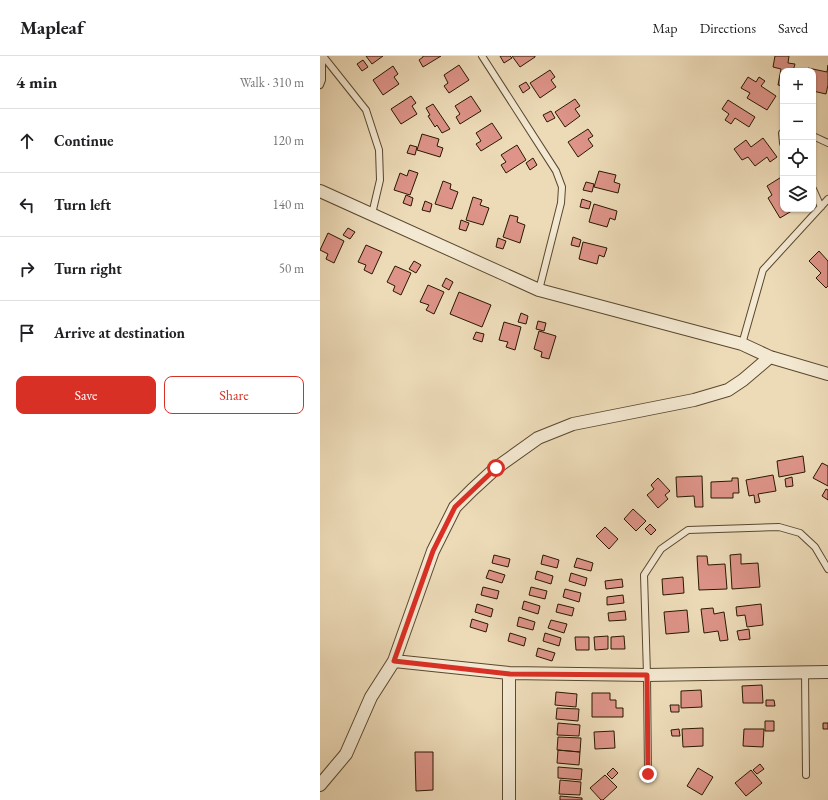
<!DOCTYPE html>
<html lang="en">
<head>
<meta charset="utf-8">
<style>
  :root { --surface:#fff; --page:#f2f2f2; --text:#202124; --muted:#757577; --line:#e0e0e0; --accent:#d93025 }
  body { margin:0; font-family:"EB Garamond",serif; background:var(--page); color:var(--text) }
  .controls { position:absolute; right:12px; top:12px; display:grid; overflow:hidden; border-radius:8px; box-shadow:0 1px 3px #0004 }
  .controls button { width:36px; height:36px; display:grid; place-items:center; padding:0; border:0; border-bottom:1px solid var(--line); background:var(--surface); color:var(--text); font:20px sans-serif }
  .stop { position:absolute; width:12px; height:12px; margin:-9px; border:3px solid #d93025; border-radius:50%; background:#fff }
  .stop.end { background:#d93025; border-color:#fff; box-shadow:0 1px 4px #0008 }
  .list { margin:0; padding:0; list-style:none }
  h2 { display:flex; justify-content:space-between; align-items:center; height:52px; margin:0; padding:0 16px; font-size:17px }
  h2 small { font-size:13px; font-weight:400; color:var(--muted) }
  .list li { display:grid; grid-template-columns:26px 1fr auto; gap:12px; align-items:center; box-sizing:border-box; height:64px; padding:0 16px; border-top:1px solid var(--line) }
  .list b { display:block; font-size:15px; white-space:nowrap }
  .list em { font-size:13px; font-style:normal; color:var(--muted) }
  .actions { display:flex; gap:8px; padding:12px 16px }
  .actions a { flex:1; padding:9px 0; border:1px solid var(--accent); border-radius:8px; text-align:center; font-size:14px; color:var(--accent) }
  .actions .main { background:var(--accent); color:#fff }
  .icon { flex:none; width:22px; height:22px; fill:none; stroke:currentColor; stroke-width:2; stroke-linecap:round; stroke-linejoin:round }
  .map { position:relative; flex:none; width:508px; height:744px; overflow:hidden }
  header { display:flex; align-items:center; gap:24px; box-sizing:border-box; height:56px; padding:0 20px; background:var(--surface); border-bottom:1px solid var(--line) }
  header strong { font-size:19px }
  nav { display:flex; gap:22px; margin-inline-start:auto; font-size:14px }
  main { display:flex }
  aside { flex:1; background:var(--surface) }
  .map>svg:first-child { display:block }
  .building { fill:#de9489; stroke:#291700 }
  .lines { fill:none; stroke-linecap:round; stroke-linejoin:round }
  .lane-casing { stroke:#5a482e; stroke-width:8 }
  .street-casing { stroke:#5a482e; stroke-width:14 }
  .lane { stroke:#f3e8d1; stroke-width:6 }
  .street { stroke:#f3e8d1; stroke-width:12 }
  .route { stroke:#d93025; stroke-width:5 }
</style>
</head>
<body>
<header>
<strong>Mapleaf</strong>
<nav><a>Map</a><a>Directions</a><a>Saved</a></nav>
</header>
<main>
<aside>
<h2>4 min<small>Walk · 310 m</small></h2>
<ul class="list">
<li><svg class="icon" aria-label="ahead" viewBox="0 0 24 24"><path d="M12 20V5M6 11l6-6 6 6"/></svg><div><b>Continue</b></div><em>120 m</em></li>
<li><svg class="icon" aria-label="left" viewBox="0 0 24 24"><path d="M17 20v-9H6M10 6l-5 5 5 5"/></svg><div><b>Turn left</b></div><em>140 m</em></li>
<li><svg class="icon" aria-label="right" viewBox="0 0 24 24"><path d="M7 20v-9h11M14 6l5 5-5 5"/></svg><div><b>Turn right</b></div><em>50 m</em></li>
<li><svg class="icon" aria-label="arrive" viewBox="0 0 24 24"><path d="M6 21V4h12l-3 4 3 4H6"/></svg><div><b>Arrive at destination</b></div></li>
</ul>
<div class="actions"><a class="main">Save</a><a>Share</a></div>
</aside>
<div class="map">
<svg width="508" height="744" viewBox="0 0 508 744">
  <rect width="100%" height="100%" fill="#eddbb8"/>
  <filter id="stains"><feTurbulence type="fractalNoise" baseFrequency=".005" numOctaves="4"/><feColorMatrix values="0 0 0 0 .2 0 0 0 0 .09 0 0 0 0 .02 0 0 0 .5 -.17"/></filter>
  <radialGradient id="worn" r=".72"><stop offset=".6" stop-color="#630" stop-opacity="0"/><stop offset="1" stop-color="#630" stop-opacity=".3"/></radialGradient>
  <!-- building -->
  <path class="building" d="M46,0H63L52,8Z
    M103,0H121L103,11L99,4L103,1Z
    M180,0H190L192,2L184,7Z
    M192,0H215V1L200,11Z
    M455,0H469L468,7L475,8L473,15H463V30L458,29L461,13L453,11Z
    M43,4L48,11L42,15L37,8Z
    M139,9L149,24L129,37L124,30L128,27L124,19Z
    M508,9V29L506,38L493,35V38V15H488V12L507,16Z
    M73,10L78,18L74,21L79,28L63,39L53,24Z
    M230,14L235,21L231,24L236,31L220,42L210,27Z
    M428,21L436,26L439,21L445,25L441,30L456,40L447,54L427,42L430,37L421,32Z
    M206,26L210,32L203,37L199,30Z
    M91,40L96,47L92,50L97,58L81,68L71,53Z
    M151,40L161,55L140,68L136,61L140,58L135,50Z
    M255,43L260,50L255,53L260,60L245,71L235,56Z
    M408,44L435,61L429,71L415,62L411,68L405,64L409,58L402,53Z
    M113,48L130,73L122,77L117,69L115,71L108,60L110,59L106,52Z
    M231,55L235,62L227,66L223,59Z
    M172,67L182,82L161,95L156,88L161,85L156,77Z
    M268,73L273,80L268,83L273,90L258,101L248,86Z
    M102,78L119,83L117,90L123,92L120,101L97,94Z
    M443,82L457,101L450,106L447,101L435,110L428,101L422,104L414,93L426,84L431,91Z
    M90,89L97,91L95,99L87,97Z
    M197,89L206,104L186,117L181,109L186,106L181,99Z
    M213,102L217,109L210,114L206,107Z
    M89,114L98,117L90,139L74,134L80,117L87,120Z
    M279,115L296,119L294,126L300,128L298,137L274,131Z
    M463,120V153H475L460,162L448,142L452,139L447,130Z
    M123,125L131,128L130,133L138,136L132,153L115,148Z
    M266,126L274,128L272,136L263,134Z
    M86,139L93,142L91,150L83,147Z
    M153,141L162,144L160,149L169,152L163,169L146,164Z
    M262,143L271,146L269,153L260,151Z
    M105,145L112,148L110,156L102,154Z
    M274,148L297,155L295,164L290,162L287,171L269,166Z
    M190,159L198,161L197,166L205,169L200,187L183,181Z
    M141,164L149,167L146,175L139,173Z
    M28,172L35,176L30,183L23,179Z
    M8,177L24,185L14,207L6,203L8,198L0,194Z
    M253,181L261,184L259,191L251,189Z
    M178,182L186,185L183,193L176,191Z
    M263,186L287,192L284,201L279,199L277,208L259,203Z
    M46,189L62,196L52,218L44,214L46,209L38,206Z
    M499,195L508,205V230L506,232L496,222L501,217L489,205Z
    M94,205L101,209L96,217L89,213Z
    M75,210L91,217L81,239L73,235L75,230L67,226Z
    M126,222L133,226L129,234L122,230Z
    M108,229L124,236L114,258L106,254L109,249L100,246Z
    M139,236L171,249L162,271L130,258Z
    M201,257L208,260L206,268L198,266Z
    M218,265L226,267L224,275L216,273Z
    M184,266L201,271L195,294L186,291L188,286L179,284Z
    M219,275L236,280L229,303L221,301L222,296L214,293Z
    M156,276L164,278L162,286L153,283Z
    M483,400L485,416L459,421L457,405Z
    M502,407L508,410V430L493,422Z
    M453,419L456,435L438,438L440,446L435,447L434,439L429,440L426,424Z
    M382,420L383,451H375L374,440L357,441L356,421Z
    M472,421L473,430L466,431L465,423Z
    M338,422L350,435L345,439L348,443L338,452L327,439L334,433L331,429Z
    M412,422H418L419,437H413V442H391V426L412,425Z
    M506,433L508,434V444L502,440Z
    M313,453L326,465L316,475L304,463Z
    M330,468L336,474L331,479L325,473Z
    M285,471L298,483L289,493L276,480Z
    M421,498V508L438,507L440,531L412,533L410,499Z
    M174,499L190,503L188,511L172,507Z
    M223,499L239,504L237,512L221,508Z
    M377,500H387L388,509L405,508L407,533L379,534Z
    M257,502L273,507L271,515L254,511Z
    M169,514L185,519L182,527L166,522Z
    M217,515L233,520L231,528L215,523Z
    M251,517L267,522L265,530L249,525Z
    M363,521L364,537L343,539L342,523Z
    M302,523L303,531L286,533L285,525Z
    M163,531L179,535L177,543L161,539Z
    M211,531L227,535L225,543L209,539Z
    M245,533L261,537L259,546L243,541Z
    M303,539L304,547L287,549V541Z
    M204,545L220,550L218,558L202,553Z
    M157,548L173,553L171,561L155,556Z
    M238,548L254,552L252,560L236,556Z
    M441,548L443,569L427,571L425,559L417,560L416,551Z
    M393,552L394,558L404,556L408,584L400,585L398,575L384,577L381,553Z
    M367,554L369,576L346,578L344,556Z
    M305,555L306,564L289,565L288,557Z
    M199,561L215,566L213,574L197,570Z
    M152,563L168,568L166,576L150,571Z
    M231,564L247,568L244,577L228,572Z
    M429,573L430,583L419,584L417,575Z
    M190,577L206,582L204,590L188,585Z
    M225,577L241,582L239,590L223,585Z
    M288,580V593L275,594L274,581Z
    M304,580L305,593H291V581Z
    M255,581H269V594H256Z
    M218,592L235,597L232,605L216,600Z
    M442,629L443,647H423L422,630Z
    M381,634L382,651L361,652V635Z
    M236,636L257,638L256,651L235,649Z
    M272,637H290V644H296V652H303V661H272Z
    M446,644H454L455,650H446Z
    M350,649H359V656H351Z
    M237,652L259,653L258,665L236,663Z
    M445,665H454V675H445Z
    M238,667L260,669L259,680L237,679Z
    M503,667H508V673H503Z
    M383,672V690L363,691L362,673Z
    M359,673L360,680H352L351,674Z
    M424,673H444L443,691L423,690Z
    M294,675L295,692L275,693L274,676Z
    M238,681L261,682L260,696L237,694Z
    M238,694L260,696L259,709L237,707Z
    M95,696H113V734L96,735Z
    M440,708L444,713L437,718L433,714Z
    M238,711L262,713L261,724L238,722Z
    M293,712L298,717L292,723L287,718Z
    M378,712L393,721L382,739L367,730Z
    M431,714L442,727L426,740L415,727Z
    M285,719L297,731L283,744H281L270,732Z
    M240,724L261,726L260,739L239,738Z
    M240,740L262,742V744H240Z"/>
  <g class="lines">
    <defs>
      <path id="lane" d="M3,0L46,54L59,94L60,124L52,158
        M162,0L236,115L242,131L241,147L219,234
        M0,29L2,24V0
        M463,76L462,77L463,87
        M493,80L508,87
        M493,133L501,151
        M422,288L443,214L508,143
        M485,616L486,719
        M328,718L327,619L324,519L341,493L368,474L459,471L480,477L495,491L508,513"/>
      <path id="street" d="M0,135L219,234L422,288L450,301L508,318
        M74,605L189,617L327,619L508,616
        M0,729L26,698L51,641L74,605L113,495L135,451L152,434L176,412L218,382L253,368L374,344L408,334L423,324L450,301
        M189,744V617"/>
    </defs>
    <!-- lane casing -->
    <use href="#lane" class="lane-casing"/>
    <!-- street casing -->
    <use href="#street" class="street-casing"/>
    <!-- lane -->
    <use href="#lane" class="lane"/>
    <!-- street -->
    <use href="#street" class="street"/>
  </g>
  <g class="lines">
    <!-- route -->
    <path class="route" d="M176,412L135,451L113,495L74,605L190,618L327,619L328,718"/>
  </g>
  <rect width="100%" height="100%" filter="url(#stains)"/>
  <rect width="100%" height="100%" fill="url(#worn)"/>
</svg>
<div class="controls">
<button>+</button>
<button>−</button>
<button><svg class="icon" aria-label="locate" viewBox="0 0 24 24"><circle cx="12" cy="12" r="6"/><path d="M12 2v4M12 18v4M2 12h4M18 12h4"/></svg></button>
<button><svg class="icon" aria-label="layers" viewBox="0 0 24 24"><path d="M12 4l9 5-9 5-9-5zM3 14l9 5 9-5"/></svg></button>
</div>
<div class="stop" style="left:176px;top:412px"></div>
<div class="stop end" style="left:328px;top:718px"></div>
</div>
</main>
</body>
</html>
